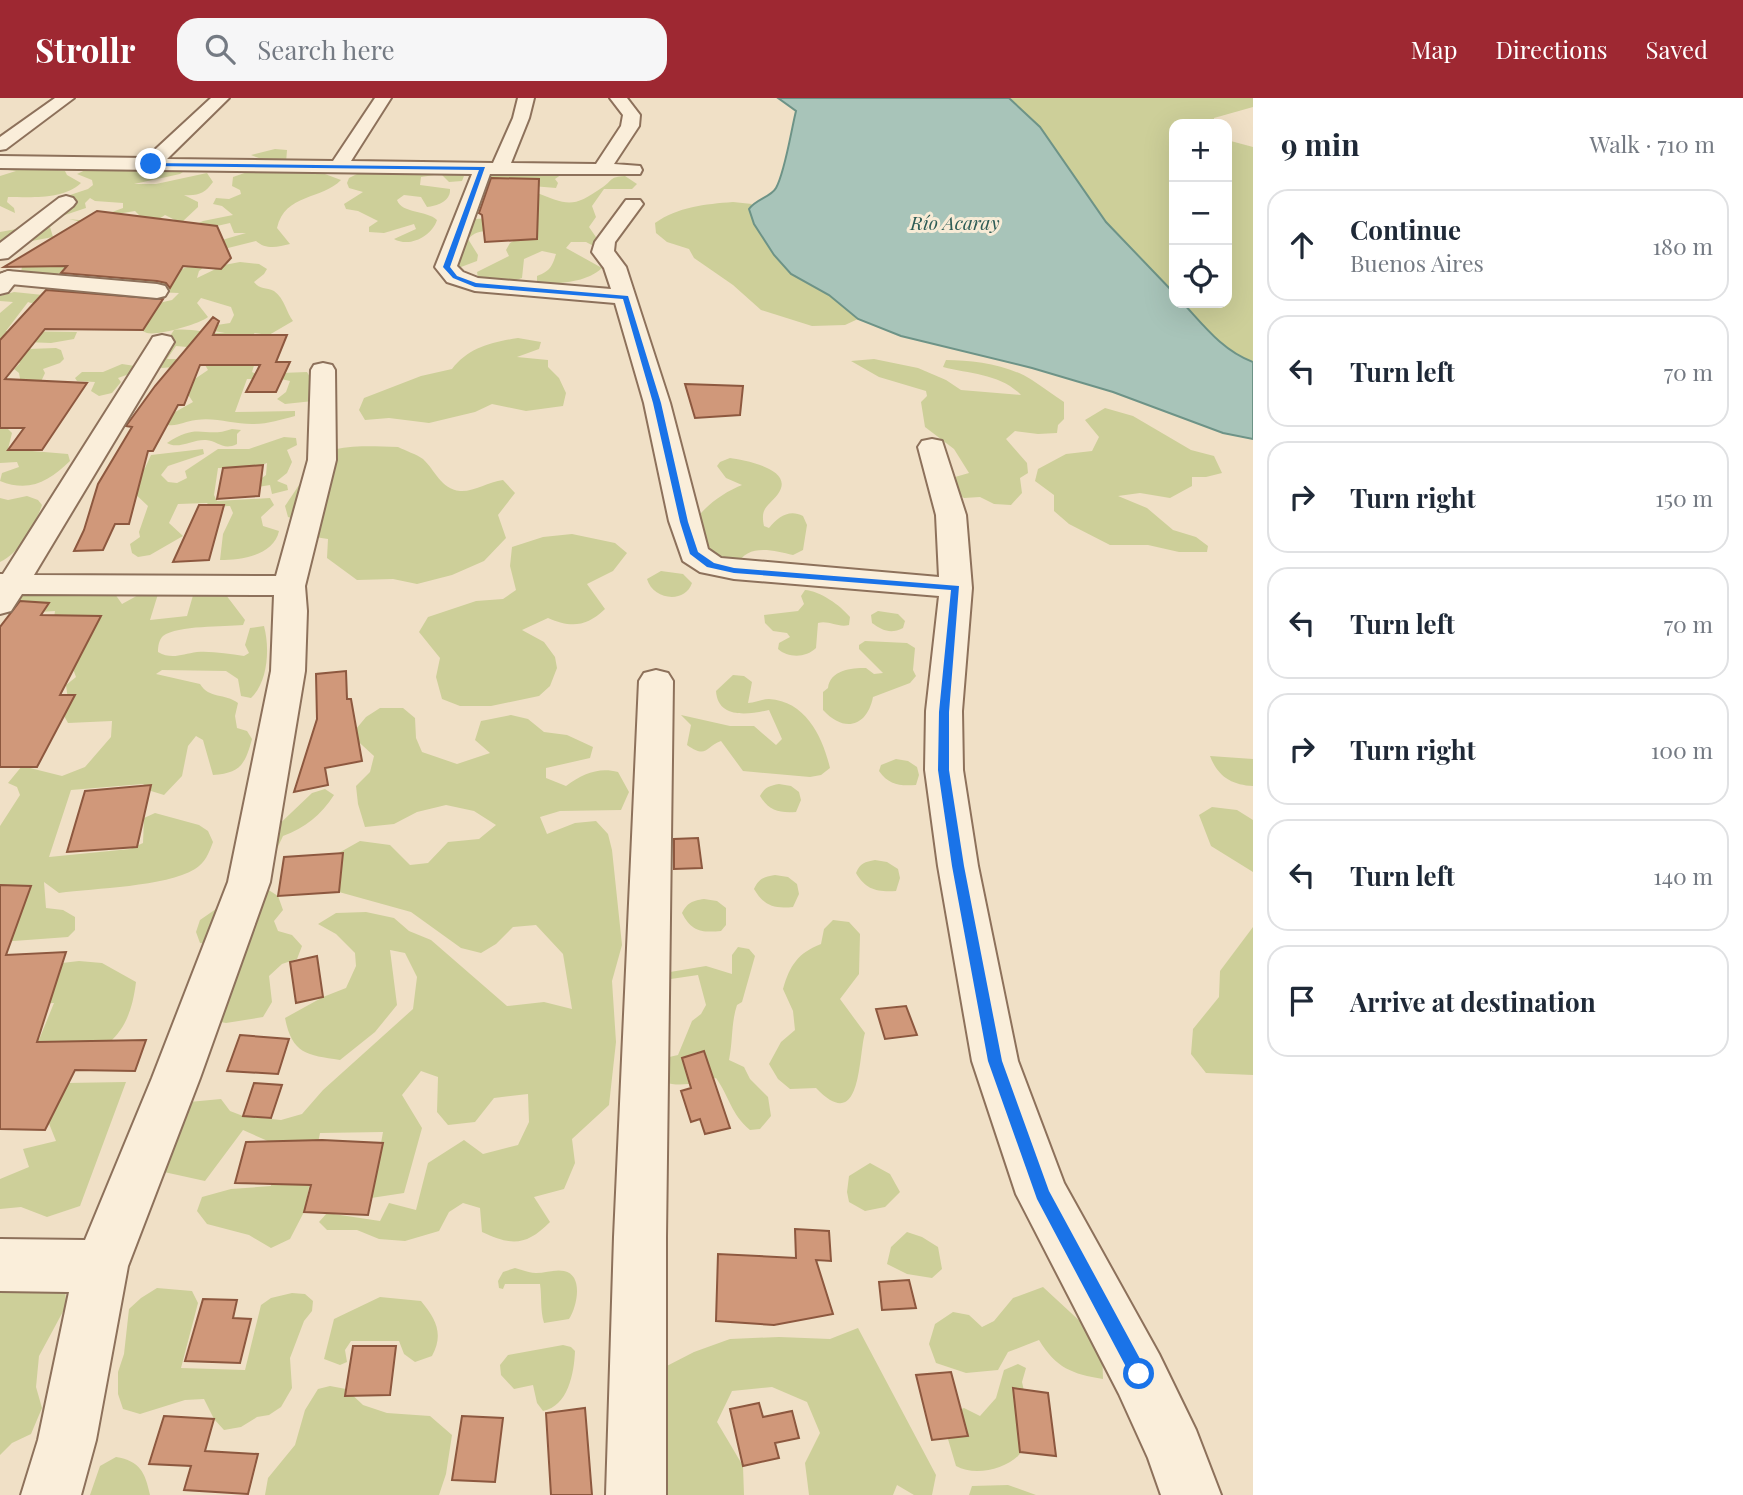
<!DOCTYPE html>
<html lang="en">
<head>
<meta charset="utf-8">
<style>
  :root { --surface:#fff; --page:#f6f6f7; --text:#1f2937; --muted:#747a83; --line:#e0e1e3; --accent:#9e2832 }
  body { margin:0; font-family:"Playfair Display",serif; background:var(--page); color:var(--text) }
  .controls { position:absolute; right:21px; top:21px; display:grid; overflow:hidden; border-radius:14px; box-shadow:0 7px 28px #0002 }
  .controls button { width:63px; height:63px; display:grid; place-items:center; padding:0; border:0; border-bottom:2px solid var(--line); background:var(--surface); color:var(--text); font:35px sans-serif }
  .stop { position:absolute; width:21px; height:21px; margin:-16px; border:5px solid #1a73e8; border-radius:50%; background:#fff }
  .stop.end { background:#1a73e8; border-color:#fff; box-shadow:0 2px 7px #0008 }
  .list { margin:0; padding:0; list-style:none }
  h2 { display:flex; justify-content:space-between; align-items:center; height:91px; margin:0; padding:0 28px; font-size:30px }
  h2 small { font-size:23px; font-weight:400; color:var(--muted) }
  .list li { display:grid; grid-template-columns:46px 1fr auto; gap:21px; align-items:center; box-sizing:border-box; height:112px; margin:0 14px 14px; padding:0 14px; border:2px solid var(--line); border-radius:21px }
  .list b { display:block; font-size:26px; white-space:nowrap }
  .list p { margin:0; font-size:23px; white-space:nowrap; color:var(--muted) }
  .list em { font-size:23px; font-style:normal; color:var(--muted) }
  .icon { flex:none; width:38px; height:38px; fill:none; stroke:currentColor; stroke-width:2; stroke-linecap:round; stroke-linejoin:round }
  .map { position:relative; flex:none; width:1253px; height:1397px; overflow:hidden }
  header { display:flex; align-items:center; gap:42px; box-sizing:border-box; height:98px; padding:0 35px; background:var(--accent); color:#fff }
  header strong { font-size:33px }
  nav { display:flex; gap:38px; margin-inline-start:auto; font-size:24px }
  .search { width:490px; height:63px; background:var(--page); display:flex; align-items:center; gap:18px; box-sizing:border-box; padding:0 24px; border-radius:21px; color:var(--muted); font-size:26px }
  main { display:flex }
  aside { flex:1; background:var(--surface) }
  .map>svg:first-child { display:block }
  .green { fill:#cdcf99 }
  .water { fill:#a8c4b9; stroke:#6d9387; stroke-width:2 }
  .building { fill:#d0987a; stroke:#8d583f; stroke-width:2 }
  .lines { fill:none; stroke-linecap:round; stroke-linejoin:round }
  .minor-casing { stroke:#8d715b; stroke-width:4 }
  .tertiary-casing { stroke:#8d715b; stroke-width:4 }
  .minor { fill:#faeeda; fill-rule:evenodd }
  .tertiary { fill:#faeeda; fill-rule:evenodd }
  .route { fill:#1a73e8 }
  .labels { text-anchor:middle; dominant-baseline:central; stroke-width:6; stroke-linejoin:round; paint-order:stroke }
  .far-water-label { font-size:19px; font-style:italic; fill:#2e5c56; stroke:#f7ebd6 }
</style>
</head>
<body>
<header>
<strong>Strollr</strong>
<div class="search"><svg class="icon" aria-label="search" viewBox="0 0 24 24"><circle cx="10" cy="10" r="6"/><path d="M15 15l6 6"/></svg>Search here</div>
<nav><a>Map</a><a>Directions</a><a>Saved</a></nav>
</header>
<main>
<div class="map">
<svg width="1253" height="1397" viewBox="0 0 1253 1397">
  <rect width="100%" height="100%" fill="#f0e0c6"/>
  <!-- green -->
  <path class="green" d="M1009,0H1253V9L1214,20V26H1174V195L1106,124L1040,29Z
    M1227,42L1253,49V264C1223,253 1204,228 1183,205H1227Z
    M275,51L287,52L286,65L298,66L341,82C322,102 285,95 277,130L290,146C278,149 266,152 256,143L228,150L222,156V142L246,135H234L230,125L204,131L193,128L203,123L233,117L222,108L213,106L216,100L229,101L241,96L240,92L232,88L233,79L265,68L267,63L251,57Z
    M94,68L189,70L180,76L134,86H156L207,75L213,84C205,95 199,98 184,97L198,104V109L181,125L165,117L156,123L134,124L140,118L135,113L105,118L80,167L47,180L21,174L23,163L81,124L69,121L88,123L123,110V105L95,103L90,100L85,105L86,110L62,118L50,129L53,139L21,145L0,158V134L22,130L64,99L88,91L93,87L92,82L77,76Z
    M0,69H66L57,72L65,73L67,77L81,85C63,102 31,99 8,99L7,104L14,110L15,115L0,108V78L16,73L0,71Z
    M461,73L464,78L462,83L449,84L441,76L421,79L420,87L450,91C451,103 437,108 427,109L421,99L404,97L397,102C402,116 427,112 437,122C432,138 410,150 394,141L416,131L414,126L384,135L369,134V129L378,123L358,113L346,111L344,106L363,94L349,90L347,85L349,80L357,76Z
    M481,73H552L562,76L555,81L558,85L556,90L532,88V93C569,107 571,111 603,89C613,82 609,79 625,78L637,86L632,91H604L592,108L596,119L589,129L607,155L586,144H571L566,150L602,170C586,185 558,186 537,185V178C550,173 552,169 556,156L542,153L524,161L522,180L510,184L478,180L477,174L509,158L506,152L510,145L519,140C502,136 482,126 468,141L478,157L477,163L453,172L465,126L475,121L491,120L495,99L471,98L491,95L493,86L485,82Z
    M733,104L752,106L749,111L791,176L829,197L858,221L845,227L812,228L761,212L733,187L694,160L689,151L667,144L656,135L655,125C678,109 705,106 733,104Z
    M240,164L259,166L267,171L264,176L254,184C260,192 266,189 274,193C285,201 286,214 293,223L269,237L254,235L260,248L252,274L256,276L307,274L311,281L313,303L285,306L277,301L286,294L290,283L281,281H247L235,314L295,313V318C280,322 268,326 252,326C233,326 215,319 196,322C184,323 176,330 164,326L168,318L193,304L183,289L208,272L205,267L209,251L176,248L167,261H181L174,269L162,270L151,267L174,232C192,230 207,236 225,235L214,233L217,227L230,225L234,217L231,209L201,200L197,205L208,219C200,226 157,238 147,235C144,234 140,231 137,229L149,223L146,217L150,207L172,202L179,195L129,193L125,178L180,172L196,165L208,166L199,173L197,180L224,167Z
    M75,190L81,191L79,195C59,195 46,210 28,204L6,233L77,234L74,241L51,245L0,243V215L13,204L0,203V198L14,194L43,197Z
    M518,240L541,244L539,251L517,259L548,262V269L559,280L566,295L563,308L526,313L492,306L475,314L429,325L389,320L365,322L359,312L364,300L421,278L452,271C468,250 491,244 518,240Z
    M56,250L61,252L64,261L60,265L43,271L45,275L39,288L21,286L19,275L14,271L20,265L0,264V252Z
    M874,261L918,270L946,282L961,292L1021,297C1001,276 970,276 943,269L946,262C973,262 1009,267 1032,282C1043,289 1053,297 1064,304V321L1058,327L1057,335L1038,336L1015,333L1006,341L1027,365L1028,375L1020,380L1022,395L1011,407L994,406L980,399L964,400L952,392L948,381L969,375L954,351L925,329L921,304L927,298L926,293L879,279L851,263Z
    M122,266L135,268L132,275L118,280L121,284L112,295L99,298L91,293L95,284L77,283L75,280L82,274H103Z
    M1105,310L1133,318L1191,352L1214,358L1222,375L1206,379H1192V388L1170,400L1140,395L1118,398L1147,410L1173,432L1196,439L1208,448L1207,454H1179L1148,447H1110L1069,426L1054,413V397L1035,383L1038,371L1066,356L1092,353L1099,339L1085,322Z
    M0,331H8L12,335L8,351L68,356L70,363C49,383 30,395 0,383L2,375L19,369L17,364L0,365Z
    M232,331L241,332L237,336V346C223,353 218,343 206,342C193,341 178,352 167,345C199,323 204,341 232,331Z
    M284,339L296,340L297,347L287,352L292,364L287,375L277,383L287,387L288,392L272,396L270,387L258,389L259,382L266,377L267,365L251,371L218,370L214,397L217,403L270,400L274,407L261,419L263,428L279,433C274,457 242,462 220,462L223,436L233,415L230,408L210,409L207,405L178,406L169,425L183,438L150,457L138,459L132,455L130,446L140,439L139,434L148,408L132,393L133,376L145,370L151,357L203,351L204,356L168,368L161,377L168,384L177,385L187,380L185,373L218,351H249Z
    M398,349C406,353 416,356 423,361C435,372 441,391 460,393C474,394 488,384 503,382L515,395L498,417L506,440L484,463L452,477L417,486L393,481L357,482L327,460L328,441L302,437L301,424L322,422L320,415L291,420L288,419L285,408C295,394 316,358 331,353C351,346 377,349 398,349Z
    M730,360C744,362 796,371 778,396C768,409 760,409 764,428L769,430C778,419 789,411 803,418L807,427L803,452L793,457C773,452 746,445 737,468L719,471L692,428C701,410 724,394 742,387L726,380L717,368L720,364Z
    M27,398L38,402L42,407C35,427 20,455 0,464V400L8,402Z
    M572,436L615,445L627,455L613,473L587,486L605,511C586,529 571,530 548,520L522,532L544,544L555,559L557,570L550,588L539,598L491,608H460L442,601L436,579L440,560L419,534L428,519L476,503L503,501L516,492L510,468L512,449L543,439Z
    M661,473L683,476L692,485C685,506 653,502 647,481Z
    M110,489L122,506L142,495L158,496L150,522L187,518L194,494L226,497L245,522L243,527C224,529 178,527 163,538C159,542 158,548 158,554C172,562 182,556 197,554C213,553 229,556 244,558L249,555L245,547L250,530L264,528C270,550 268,584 251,600L241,598L238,581L226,573L162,572L156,576L200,586C209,601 225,595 238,605L235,618L237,630L247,633L252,641C245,667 240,675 213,677L203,642L196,638L188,648L182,678L164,697L151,693L143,686L71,692L49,759L130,751L143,745L144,720L155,715L199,727L208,733L213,744C209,755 205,765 195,771C165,789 95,790 59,795L44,784L46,810L63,812L75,819V832L68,839L0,844V728L20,697L17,689L8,685L22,668L62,678L85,669L111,639L112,623L68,625L63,616L68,602L66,587L76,579L54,520L55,513L7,516L0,512L3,494Z
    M805,492C820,493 840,507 850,519L849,527C838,530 829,522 818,525L816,550C806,560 788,560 778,551L779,545L790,539L787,535L773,533L765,525L764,517L798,513L804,506L801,498Z
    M878,513L898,516L905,523L903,530C891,536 883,533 872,525L871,517Z
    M865,543L907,545L915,550L913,572L916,578L910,585L873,599C867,629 844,635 823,612V594L828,590C830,572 851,570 866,570L874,576L883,575L859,551V547Z
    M733,577L744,578L752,584L748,605C756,605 762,601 769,601C806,603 823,640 830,670L821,677L810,679L743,673L721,643C705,649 707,661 687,647L691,627L681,617L730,628H754L776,647L782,641L769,612C750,616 718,622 716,593Z
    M380,610H403L415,620L416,640L422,654L457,666L490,655L475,642L481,623L511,617L528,621L544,634L567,637L593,649L590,660L546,670V680L566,688C583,676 598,669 618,674L629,694L621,712L560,713L540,719L547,736L575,725L596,723L608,736L612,752L622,847L612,883L616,944L609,1007L572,1041L575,1065L564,1091L534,1099L550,1124C526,1148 512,1148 482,1134L480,1110L463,1105L449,1114L439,1133L405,1143L379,1141L357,1132H327L319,1124L327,1115L380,1123L389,1105L416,1112L428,1065L464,1042L483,1056L518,1047L529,1024L528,996L494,1000L475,1024L448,1027L437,1014L438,979L421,973L402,997L422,1030L404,1095L371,1100L383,1034L320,1035L304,1114L290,1141L271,1150L249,1137L207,1126L197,1113L202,1099L231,1091L271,1088L270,1044L243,1032L205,1083L164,1074L189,1004L221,1001L230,1013L243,1018L281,1022L302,1016L323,992L413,911L417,879L405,855L390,852L397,907L375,934L340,962C307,957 292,956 285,920L323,899L346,890L356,868L355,855L336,836L318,826L336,815L366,814L394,820L409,833L431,842L507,908L544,904L572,911L563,856L536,827L513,829L496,846L481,855L461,850L411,814L339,794L325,777L328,761L360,743L390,747L410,767L428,765L448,744L479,741L496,727L474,713L446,707L417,714L394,726L365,729L358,706L356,688L370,674L374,658L351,637L366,619Z
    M1210,658L1253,661V688C1232,687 1218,679 1210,658Z
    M896,661L908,663L917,669L919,677L916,687C899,688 889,687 879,673L881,667Z
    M779,686L791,688L799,694L801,702L796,714C779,715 769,713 760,698C765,689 769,688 779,686Z
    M325,691L334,697C321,717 305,730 283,738L273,759L267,791L278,798L283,812L274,823L278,833L292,837L302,848L297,861L282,866L269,878L272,904L263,919L226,925L210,922L215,846L200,845L196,834L200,822L229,802L271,734L312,695Z
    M1212,709L1237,712L1253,722V774L1211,748L1199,717Z
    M875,762L887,764L898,771L900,780L896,793C877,794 866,792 856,775C860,765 865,764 875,762Z
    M775,777L788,779L797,786L799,796L793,809C774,811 764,808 754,791C759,780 764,779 775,777Z
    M704,801L717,803L726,810V827L721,833C701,835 691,833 682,815C688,804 692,803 704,801Z
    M833,822L849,824L860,836L859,876L840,901L865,935C858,959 862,1038 816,990L790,991L778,981L769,966L781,944L795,932L793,913L783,891C790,867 798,855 821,846L824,831Z
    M1253,829V977L1206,975L1191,956L1193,931L1219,899L1220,873Z
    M738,849L749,851L755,858L742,904L737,907C731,925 733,943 729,962L744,969L750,981L768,999L771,1018L760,1031L750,1032C731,1016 730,1000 716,980C697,984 682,990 664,984L656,962L678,957L692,923L701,916L706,907L698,877L664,882V875L706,868L732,876V857Z
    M79,863L102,865L136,884C131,925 117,948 77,962L66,985L126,984L80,1108L47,1119L21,1109L0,1111V1081L29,1069L23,1051L56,1043L27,971L54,905L0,906L62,865Z
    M870,1065L890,1076L900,1094L885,1109L865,1113L849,1104L847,1094L849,1078Z
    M907,1134L922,1139L938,1149L942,1171L932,1180L907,1176L887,1166L891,1149Z
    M0,1151L65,1185L66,1208L39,1258L36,1289L42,1310L31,1336L12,1345L0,1357Z
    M515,1170C522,1172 529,1175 536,1175C545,1175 556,1171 564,1173C584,1177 577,1209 569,1221L544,1225C540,1211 542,1200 540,1186H505L503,1191L499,1190L498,1183L503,1174Z
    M1043,1189L1083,1226L1102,1249L1103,1281C1072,1276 1056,1270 1039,1242L1008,1254L998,1272L966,1275L936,1265L929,1246L935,1226L953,1214L969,1217L982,1229L994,1223L1013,1200Z
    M157,1190L192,1193L198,1205L181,1270L245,1272L261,1207L271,1200L292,1195L305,1196L313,1203L312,1213L304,1223L290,1260L292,1290L281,1309L269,1317L257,1319L241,1329L224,1332L214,1321L204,1301L185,1302L140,1316L123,1311L118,1296V1274L124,1256L129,1211L141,1200Z
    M380,1199L421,1203C436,1221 444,1236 432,1258L415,1264L404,1256L399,1243H351L345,1252L347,1264L340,1267L324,1261L334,1221Z
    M858,1230L936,1377L932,1397H914L897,1387L893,1397H809L805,1365L820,1335L807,1304L772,1289L732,1293L717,1324L743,1368L744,1397H657L659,1272L694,1254L730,1241L779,1239L830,1241Z
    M563,1247L571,1249L575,1253C574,1276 568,1308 543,1313L537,1305L533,1287L514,1291L501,1277L500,1267L508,1257Z
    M1018,1266L1026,1270L1022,1284L1033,1334C1029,1341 1024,1352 1018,1358C1003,1372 974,1378 956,1368L945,1331L954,1314L964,1310L980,1318L996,1300L1004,1272Z
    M330,1288L346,1291L363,1307L387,1315L430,1318L452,1337L446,1376L439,1397H265L268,1380L295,1347L305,1312L318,1291Z
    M116,1359C140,1363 145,1374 150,1397H90L100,1368Z
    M1008,1387L1036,1397H969L972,1388Z"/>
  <!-- water -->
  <path class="water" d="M778,0H1009L1040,29L1106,124L1174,195V205H1183C1204,228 1223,253 1253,264V341L1223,335L1113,294L1032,270L901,238L858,221L829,197L791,176L774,157L754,126L749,111C756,101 771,99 776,90C785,74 791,33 796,13Z"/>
  <!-- building -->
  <path class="building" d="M491,80L539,81L537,141L485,144L482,117L479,115Z
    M97,113L217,128L231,160L221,171L183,168L170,190L166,185L157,183L61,175L67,168L4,169Z
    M46,192L163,201L143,232L45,231L5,281L87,285L42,352H8L24,330H0V242Z
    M213,219L219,223L213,237H287L276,264H290L276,294H246L260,267H200L184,307H178L153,353H148L129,426H115L103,452L74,453L84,432L98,386L132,329L126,328L155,288Z
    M685,286L743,288L740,317L695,320Z
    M263,367L259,398L217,401L223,370Z
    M199,407H224L209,462L173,464Z
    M20,503L49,505L41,517L101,518L60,597H75L37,669H0V529Z
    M346,573L347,601H351L362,663L325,670L328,687L294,694L317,621L316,576Z
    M151,687L137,749L67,754L85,693Z
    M698,740L702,770L674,771V741Z
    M343,755L339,794L278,798L284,759Z
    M0,787L31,788L6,857L66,854L37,944L146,942L135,973L75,972L45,1032L0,1031Z
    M317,858L323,899L296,905L290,864Z
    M906,908L917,937L885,941L876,911Z
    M240,937L289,941L278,976L227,973Z
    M704,953L730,1030L705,1036L700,1021L691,1024L681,993L691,990L682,960Z
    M254,985L282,987L271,1020L243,1018Z
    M322,1042L383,1045L368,1117L304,1114L311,1087L235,1085L246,1044Z
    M795,1131L829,1133L831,1163L816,1162L833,1216L774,1227L716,1223L718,1156L796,1160Z
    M909,1182L916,1210L882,1212L879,1184Z
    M203,1201L237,1202L233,1220L251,1221L240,1265L185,1263Z
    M353,1248H396L390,1297L345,1298Z
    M951,1274L968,1338L932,1342L916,1277Z
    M1013,1290L1048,1295L1056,1358L1020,1354Z
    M759,1305L763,1319L792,1313L799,1340L775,1345L779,1360L743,1368L730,1311Z
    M585,1310L592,1397H551L546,1315Z
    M164,1318L214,1321L205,1353L258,1356L248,1396L184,1392L191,1368L149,1366Z
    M462,1318L503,1320L495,1384L452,1382Z"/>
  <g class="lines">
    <defs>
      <path id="minor" d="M55,0H74L6,51L0,52V39Z
        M211,0H229L167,61L333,63L375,0H391L351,63L493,65L513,20L518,0H534L529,20L511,65L596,66L621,28L623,17L610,0H627L640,17L639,28L614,66L640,68L642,72L640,76H490L457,168L463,174L478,180L611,191L604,170L592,154L595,144L626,102H640L643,106L615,144L614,153L626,169L670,305L708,451L721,460L939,479L936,417L918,349L922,343L932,341L942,343L966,417L972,490L962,613L963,672L978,768L1018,963L1064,1085L1159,1256L1196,1332L1221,1397H1161L1148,1360L1119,1296L1016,1096L972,963L938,768L925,672L926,613L939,498L734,481L700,474L683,463L669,423L644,305L615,205L475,193L447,184L435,169L472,76L0,70V58L146,60Z
        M66,98L73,100L76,104L73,108L8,160L0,161V145L59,100Z
        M8,173L157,186L165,188L168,193L165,198L157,200L0,185V176Z
        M162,237L171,239L174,244L34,477L276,478L308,362L311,272L314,267L323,265L332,267L335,272L336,362L305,488L307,513L305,573L270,784L200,980L128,1168L96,1342L81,1397H21L38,1342L69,1194L0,1193V1141L85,1142L152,980L228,784L271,573L274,497L22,496L11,513L0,516V476H3L150,244L153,239Z
        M656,572L668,575L673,583L666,1139V1397H606L614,1139L639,583L644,575Z"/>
      <path id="tertiary" d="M8,173L16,175L19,180L8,194L0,196V176Z"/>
    </defs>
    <!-- minor casing -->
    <use href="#minor" class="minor-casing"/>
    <!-- tertiary casing -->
    <use href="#tertiary" class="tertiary-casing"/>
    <!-- minor -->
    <use href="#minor" class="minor"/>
    <!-- tertiary -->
    <use href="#tertiary" class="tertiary"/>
  </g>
  <!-- route -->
  <path class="route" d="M149,65L485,69L450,169L457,178L476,185L628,198L661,305L688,424L698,454L714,465L734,470L959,488L949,614V672L964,768L1002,963L1049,1093L1145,1270L1147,1276L1145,1282L1139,1284L1133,1282L1037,1101L988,963L952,768L938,672L939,614L951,492L734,475L707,469L690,456L680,424L653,305L623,201L475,189L453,180L443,169L479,72L151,68Z"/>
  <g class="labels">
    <!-- far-water labels -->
    <g class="far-water-label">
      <text x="955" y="124">Río Acaray</text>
    </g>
  </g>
</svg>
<div class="controls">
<button>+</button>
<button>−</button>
<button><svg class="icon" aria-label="locate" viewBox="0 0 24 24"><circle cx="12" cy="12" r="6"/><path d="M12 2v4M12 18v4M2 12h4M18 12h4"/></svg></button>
</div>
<div class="stop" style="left:1139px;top:1276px"></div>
<div class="stop end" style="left:151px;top:66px"></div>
</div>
<aside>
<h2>9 min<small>Walk · 710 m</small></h2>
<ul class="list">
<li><svg class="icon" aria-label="ahead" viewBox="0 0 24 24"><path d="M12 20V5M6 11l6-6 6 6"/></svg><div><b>Continue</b><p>Buenos Aires</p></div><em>180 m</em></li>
<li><svg class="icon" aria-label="left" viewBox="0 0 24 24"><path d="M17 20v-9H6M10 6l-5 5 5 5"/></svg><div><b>Turn left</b></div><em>70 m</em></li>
<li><svg class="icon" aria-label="right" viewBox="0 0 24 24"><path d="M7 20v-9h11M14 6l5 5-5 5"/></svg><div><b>Turn right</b></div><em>150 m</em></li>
<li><svg class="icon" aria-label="left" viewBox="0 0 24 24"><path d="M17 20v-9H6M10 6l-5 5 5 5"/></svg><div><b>Turn left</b></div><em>70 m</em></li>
<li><svg class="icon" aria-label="right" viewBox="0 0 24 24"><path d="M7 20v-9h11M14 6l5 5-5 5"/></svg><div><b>Turn right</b></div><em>100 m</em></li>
<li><svg class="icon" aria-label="left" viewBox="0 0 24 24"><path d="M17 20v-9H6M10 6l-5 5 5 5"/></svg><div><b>Turn left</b></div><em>140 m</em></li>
<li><svg class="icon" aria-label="arrive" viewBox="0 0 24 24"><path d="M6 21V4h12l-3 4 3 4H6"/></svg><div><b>Arrive at destination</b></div></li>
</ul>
</aside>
</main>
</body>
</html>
